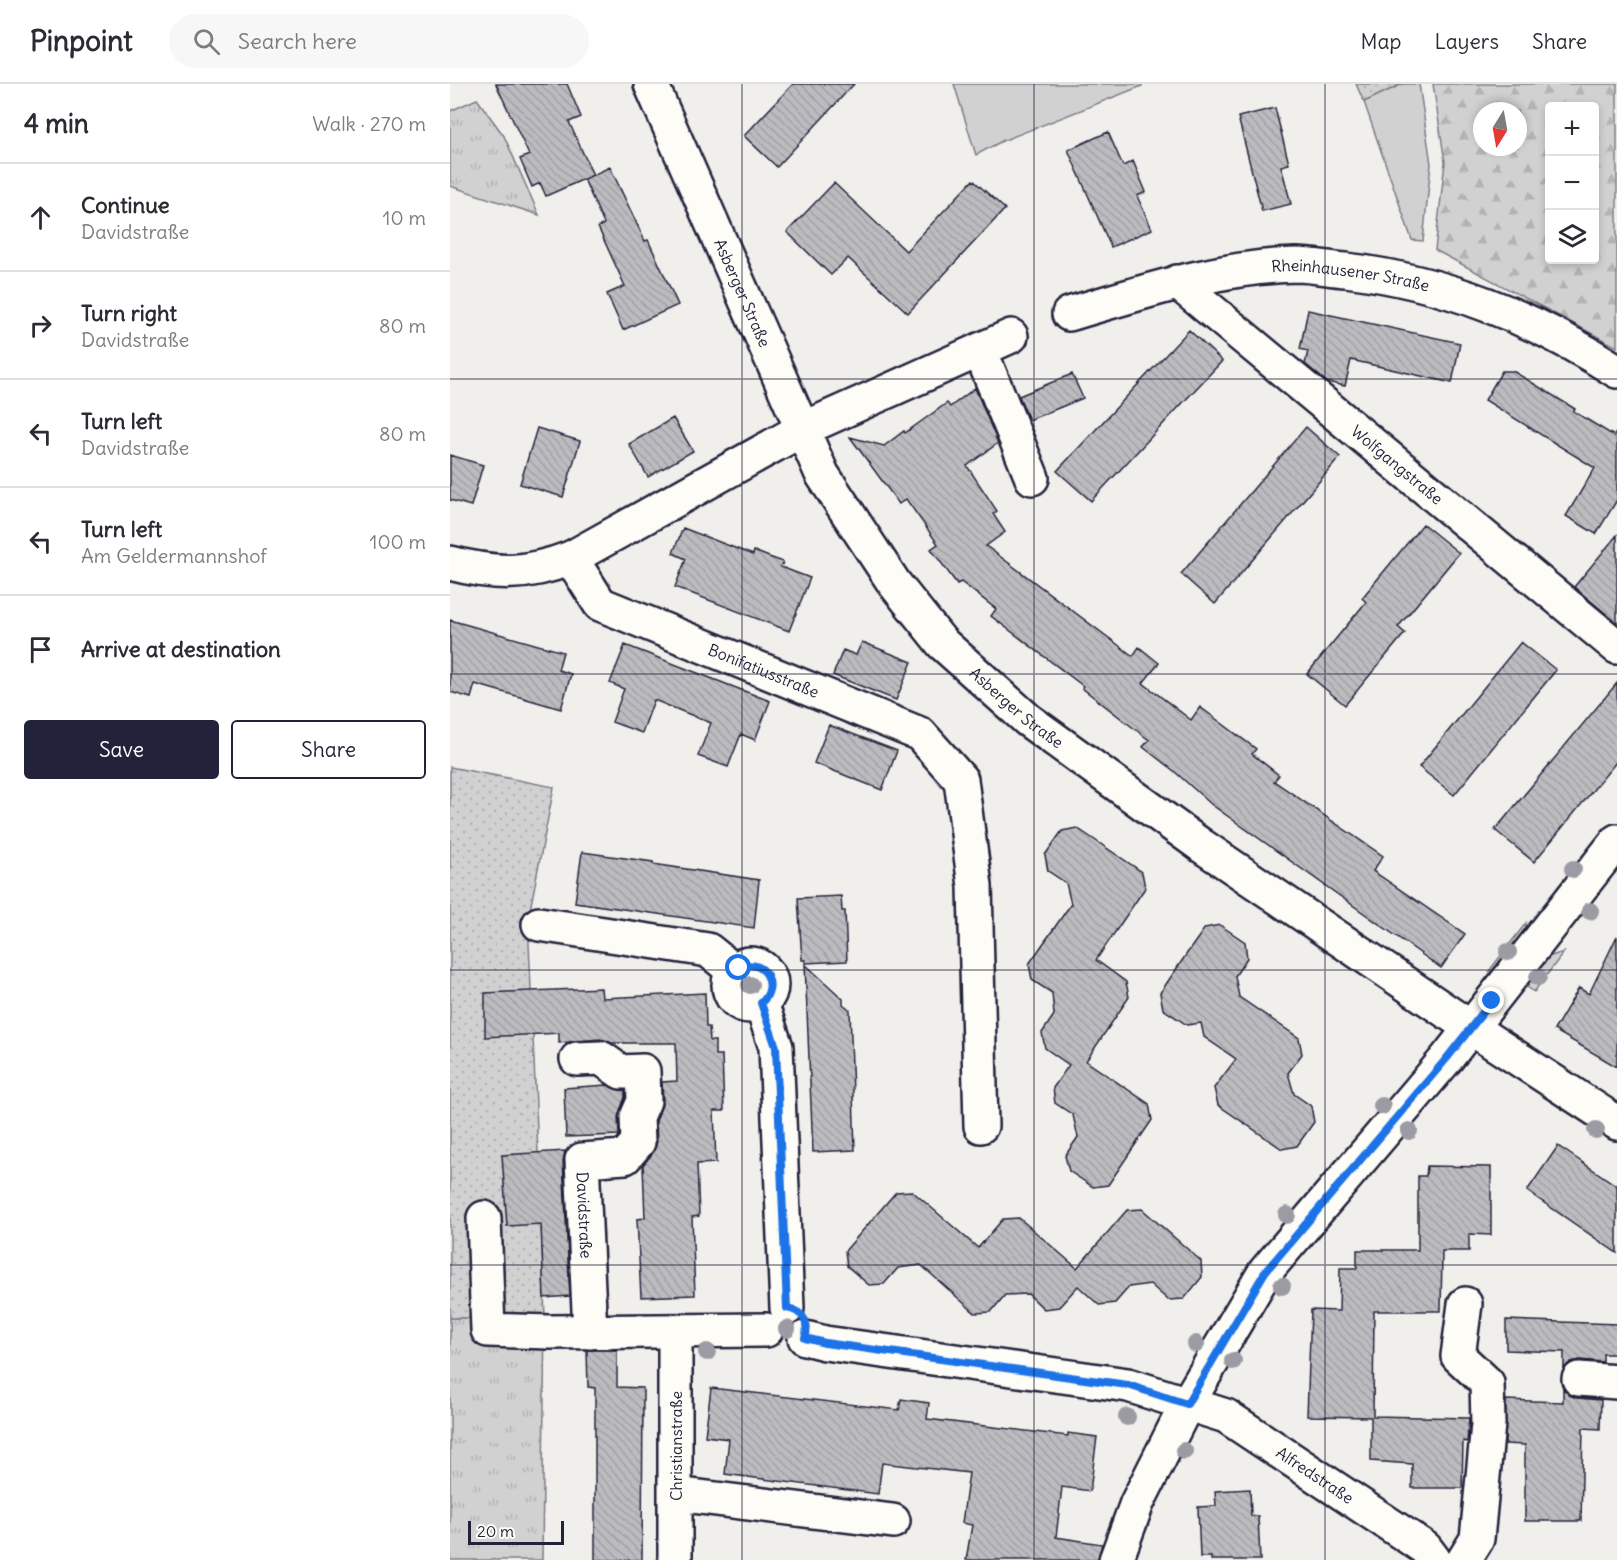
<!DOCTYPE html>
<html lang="en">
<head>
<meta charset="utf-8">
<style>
  :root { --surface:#fff; --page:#f7f7f7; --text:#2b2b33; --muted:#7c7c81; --line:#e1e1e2; --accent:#22223b }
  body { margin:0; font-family:Delius,sans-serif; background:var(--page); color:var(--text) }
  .controls { position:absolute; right:18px; top:18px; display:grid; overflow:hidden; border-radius:6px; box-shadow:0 3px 9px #0003 }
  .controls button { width:54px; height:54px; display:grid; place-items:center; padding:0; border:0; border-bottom:2px solid var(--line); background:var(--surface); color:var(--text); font:30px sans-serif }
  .compass { position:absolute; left:1023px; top:18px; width:54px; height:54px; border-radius:50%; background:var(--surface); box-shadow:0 3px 9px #0003; rotate:191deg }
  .scale { position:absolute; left:18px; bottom:15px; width:96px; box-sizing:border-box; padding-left:6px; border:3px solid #22223b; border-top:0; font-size:16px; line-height:21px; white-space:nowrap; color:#22223b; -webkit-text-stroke:4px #fdfcf7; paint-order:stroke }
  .stop { position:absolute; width:18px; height:18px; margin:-14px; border:4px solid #1a73e8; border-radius:50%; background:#fff }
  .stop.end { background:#1a73e8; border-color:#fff; box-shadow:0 2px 6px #0008 }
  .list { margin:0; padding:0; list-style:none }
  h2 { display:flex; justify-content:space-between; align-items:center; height:78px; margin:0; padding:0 24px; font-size:26px }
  h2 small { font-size:20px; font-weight:400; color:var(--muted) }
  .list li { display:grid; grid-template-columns:39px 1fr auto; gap:18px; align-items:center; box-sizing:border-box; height:108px; padding:0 24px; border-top:2px solid var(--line) }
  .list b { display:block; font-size:22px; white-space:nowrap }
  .list p { margin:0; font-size:20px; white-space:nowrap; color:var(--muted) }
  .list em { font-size:20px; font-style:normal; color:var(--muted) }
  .actions { display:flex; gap:12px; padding:18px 24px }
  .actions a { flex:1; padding:14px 0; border:2px solid var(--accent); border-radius:6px; text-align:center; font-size:21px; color:var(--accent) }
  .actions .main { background:var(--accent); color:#fff }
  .icon { flex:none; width:33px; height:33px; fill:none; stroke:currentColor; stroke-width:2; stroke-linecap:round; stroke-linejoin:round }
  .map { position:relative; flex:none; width:1167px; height:1476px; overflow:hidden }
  header { display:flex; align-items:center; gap:36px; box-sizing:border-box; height:84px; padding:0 30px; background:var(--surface); border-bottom:2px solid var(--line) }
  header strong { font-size:28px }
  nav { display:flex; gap:33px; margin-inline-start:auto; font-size:21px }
  .search { width:420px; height:54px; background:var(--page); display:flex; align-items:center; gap:15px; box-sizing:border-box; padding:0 21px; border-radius:33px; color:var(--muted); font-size:22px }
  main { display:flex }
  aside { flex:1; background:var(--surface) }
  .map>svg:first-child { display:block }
  .grass { fill:#d2d1d1; stroke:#7a7a86; stroke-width:1.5 }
  .forest { fill:url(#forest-firs); stroke:#7a7a86; stroke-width:1.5; fill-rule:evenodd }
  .park { fill:url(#park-tufts); stroke:#7a7a86; stroke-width:1.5 }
  .garden { fill:url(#garden-dots); stroke:#7a7a86; stroke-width:1.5 }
  .building { fill:url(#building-back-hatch); stroke:#22223b; stroke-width:1.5 }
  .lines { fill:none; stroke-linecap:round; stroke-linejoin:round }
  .minor-casing { stroke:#22223b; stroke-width:38 }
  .minor { stroke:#fdfcf7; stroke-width:33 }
  .tree { fill:#9c9ba3 }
  .route { stroke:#1a73e8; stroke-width:8 }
  .grid { fill:none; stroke:#22223b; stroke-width:1.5; stroke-opacity:0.55 }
  .labels { text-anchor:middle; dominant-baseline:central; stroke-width:4.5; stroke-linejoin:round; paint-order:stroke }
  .street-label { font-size:16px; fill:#22223b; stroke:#fdfcf7 }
</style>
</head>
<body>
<header>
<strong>Pinpoint</strong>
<div class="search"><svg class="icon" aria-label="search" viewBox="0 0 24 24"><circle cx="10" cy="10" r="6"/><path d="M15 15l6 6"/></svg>Search here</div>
<nav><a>Map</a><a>Layers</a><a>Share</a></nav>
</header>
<main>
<aside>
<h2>4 min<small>Walk · 270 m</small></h2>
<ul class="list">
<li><svg class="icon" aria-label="ahead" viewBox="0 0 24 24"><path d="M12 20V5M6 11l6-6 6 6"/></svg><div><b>Continue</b><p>Davidstraße</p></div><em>10 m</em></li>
<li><svg class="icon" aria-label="right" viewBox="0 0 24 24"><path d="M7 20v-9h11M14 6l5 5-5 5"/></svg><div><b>Turn right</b><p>Davidstraße</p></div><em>80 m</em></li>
<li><svg class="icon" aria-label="left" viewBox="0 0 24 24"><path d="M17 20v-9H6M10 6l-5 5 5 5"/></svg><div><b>Turn left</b><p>Davidstraße</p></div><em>80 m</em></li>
<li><svg class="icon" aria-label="left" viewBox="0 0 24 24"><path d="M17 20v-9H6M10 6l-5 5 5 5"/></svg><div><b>Turn left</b><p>Am Geldermannshof</p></div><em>100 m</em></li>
<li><svg class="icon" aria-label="arrive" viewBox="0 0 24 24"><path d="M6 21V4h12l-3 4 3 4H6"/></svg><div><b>Arrive at destination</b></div></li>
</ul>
<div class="actions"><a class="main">Save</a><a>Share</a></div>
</aside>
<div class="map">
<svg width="1167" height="1476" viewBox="0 0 1167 1476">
  <defs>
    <pattern id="forest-firs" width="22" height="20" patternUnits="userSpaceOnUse" patternTransform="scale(1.5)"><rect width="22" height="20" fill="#d2d1d1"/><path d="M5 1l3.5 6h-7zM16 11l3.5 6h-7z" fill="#b4b3b4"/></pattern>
    <pattern id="park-tufts" width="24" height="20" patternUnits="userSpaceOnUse" patternTransform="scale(1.5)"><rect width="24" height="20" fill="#d2d1d1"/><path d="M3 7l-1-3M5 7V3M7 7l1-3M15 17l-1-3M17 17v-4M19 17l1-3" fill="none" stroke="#b4b3b4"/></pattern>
    <pattern id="garden-dots" width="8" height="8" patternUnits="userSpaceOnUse" patternTransform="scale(1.5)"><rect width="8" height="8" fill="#d2d1d1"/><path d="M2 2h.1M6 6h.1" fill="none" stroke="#b4b3b4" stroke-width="1.8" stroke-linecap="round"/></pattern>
    <pattern id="building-back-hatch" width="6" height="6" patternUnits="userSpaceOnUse" patternTransform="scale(1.5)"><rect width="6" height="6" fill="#bcbcc0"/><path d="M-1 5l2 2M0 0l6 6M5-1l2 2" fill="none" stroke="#a1a1a6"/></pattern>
  </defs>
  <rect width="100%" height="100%" fill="#f0efec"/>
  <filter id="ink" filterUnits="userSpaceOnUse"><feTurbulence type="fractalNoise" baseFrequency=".0167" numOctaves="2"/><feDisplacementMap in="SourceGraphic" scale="12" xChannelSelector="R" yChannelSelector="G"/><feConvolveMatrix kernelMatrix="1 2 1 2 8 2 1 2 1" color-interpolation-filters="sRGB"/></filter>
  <g filter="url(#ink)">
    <!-- grass -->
    <path class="grass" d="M504,0H692V2L552,57L526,71Z
      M952,0H969L981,80L973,157L962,156L914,18Z
      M1076,839L1075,854L1048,892L1039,887Z
      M1114,868L1084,908L1076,902L1098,873Z"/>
    <!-- forest -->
    <path class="forest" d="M983,0H1167V263L985,166L995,78ZM1100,22H1144V176H1100ZM1032,27H1068V63H1032Z"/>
    <!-- park -->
    <path class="park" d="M27,15L54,52L89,131L0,102V27Z
      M95,1233L92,1476H0V1234Z"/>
    <!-- garden -->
    <path class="garden" d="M906,0H952L914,18Z
      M0,683L104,703L78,836L95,1233L0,1234Z"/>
    <!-- building -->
    <path class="building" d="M46,0H117L131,33L119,38L143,91L96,112L90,99L82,103L70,75L79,71Z
      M343,0H404L327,83L294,52Z
      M825,24L839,80L831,82L841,120L812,127L788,33Z
      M658,48L673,82L683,77L696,108L687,112L702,145L661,163L618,66Z
      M160,83L195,157L198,156L228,221L173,246L157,210L175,202L148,143L154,140L134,95Z
      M523,96L555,125L458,229L398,174L381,191L337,148L384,99L456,167Z
      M858,226L1010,259L1002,299L901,276L895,302L877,298L855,280L858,267L850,265Z
      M739,246L772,277L641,417L607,387Z
      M1052,287H1063L1125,325L1123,327L1164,352L1167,347V416L1146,450L1116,432L1145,384L1035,316Z
      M622,290L633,314L579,336L569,312Z
      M525,304L548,359L517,382L547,427L543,430L555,448L536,462L683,572L689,563L709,579L693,599L741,636L750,623L806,665L802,670L829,691L824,697L933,772L923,787L1015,850L991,884L762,721L724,687L693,663L699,656L632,604L633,602L541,532L546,525L511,498L507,500L481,465L488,460L456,415L449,420L400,353L434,362L454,347L455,349L497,319L500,323Z
      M223,334L243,367L198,393L179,360Z
      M856,343L890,373L765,520L731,490Z
      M87,344L130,357L113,413L70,400Z
      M0,371L33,381L21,422L0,416Z
      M973,440L1009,469L948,543L955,549L895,621L857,590L916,518L912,514Z
      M233,444L303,471L304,467L319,473L333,478L331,483L360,494L339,547L225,503L236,475L223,469Z
      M1167,451V539L1124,503Z
      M0,536L113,568L108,586L121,590L111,625L25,600L21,614L0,608Z
      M412,558L462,578L446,616L383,591L393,566L406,571Z
      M1071,558L1106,586L1004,711L969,683Z
      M175,561L320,617L305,656L291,650L278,683L248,672L261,639L204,616L192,649L162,638L174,605L160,599Z
      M1167,599V677L1084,778L1045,746Z
      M379,641L447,667L432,706L364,679Z
      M627,744L692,788L695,804L646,876L676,898L679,913L636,977L699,1020L702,1036L658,1101L643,1103L619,1087L615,1072L628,1053L623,1031L605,1019L603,1004L619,981L595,964L592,949L604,931L602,909L582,896L579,880L621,820L616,799L598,787L595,771L612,747Z
      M132,768L203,778V780L309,796L304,844L125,818Z
      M391,812L392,827H395L397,877L355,879V876H352L348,814Z
      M770,841L795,858L797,874L785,892L789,913L849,954L852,970L838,989L844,1010L861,1022L864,1038L847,1062L832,1065L768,1021L764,1004L786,975L754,953L751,939L737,941L713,925L710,909L738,868L755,844Z
      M1167,852V983L1104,946L1129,904L1139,910Z
      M355,880L393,915V920L400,926L405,1066L363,1068Z
      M151,904L152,914L255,909L256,943H259L260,957H265V971H272L274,1027H264L266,1079L247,1080L249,1132L242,1133L245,1211L191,1213L187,1135L195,1134L193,1081L202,1070L207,1058L206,1037L213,1017L212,998L227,997L226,959H162L150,955L109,959V949L35,953V909Z
      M157,1001L175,1007V1013L168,1033L169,1051L116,1053L114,1004Z
      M1108,1062L1167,1102V1169L1077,1107Z
      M115,1067L113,1077L120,1212L94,1214L91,1140L57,1142L52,1071Z
      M977,1082L1041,1083V1151L1019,1150V1167H992L991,1227H924L923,1332L1019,1334L1017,1358L1013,1357L1012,1404H962V1380L921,1377V1333L857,1332L861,1226L889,1227L890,1184H907V1166H968V1092H976Z
      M462,1107L528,1164L553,1135L569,1134L627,1184L677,1126L692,1125L751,1177L752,1193L734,1215L718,1216L700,1200L679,1203L665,1219L649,1221L628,1202L609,1223L594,1225L578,1210L555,1211L541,1228L525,1229L471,1181L448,1184L434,1200L419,1201L397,1182L395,1167L446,1108Z
      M1056,1236L1167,1240V1270H1153V1278L1130,1276L1121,1278L1114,1284V1268L1056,1266Z
      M137,1266H167V1303L193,1304L192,1476H145V1304L138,1303Z
      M261,1304L449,1326L451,1315L479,1319L477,1335L618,1352V1349L647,1353L640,1407L612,1403L606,1453L652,1460L648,1476H516L522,1441L512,1439L519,1389L432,1379L428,1410L275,1390L279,1355L255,1352Z
      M1113,1304L1119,1311L1127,1314L1151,1316L1150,1345L1133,1344L1131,1437H1075V1361L1055,1360L1056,1316L1113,1318Z
      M800,1405L801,1432H808L810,1476H761V1473H750L748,1423L766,1422L765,1407Z"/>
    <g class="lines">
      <defs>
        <g id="minor">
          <path id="s1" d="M201,0L372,390L444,499L492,559L578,636L752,762L1021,944L1167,1039"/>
          <path id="s2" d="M727,198L1167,563"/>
          <path id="s3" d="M619,230C694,208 767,183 846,181C862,181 880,185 896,186C996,198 1082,233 1167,287"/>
          <path d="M530,266L582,394"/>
          <path id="s4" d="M121,474L150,520L470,650L511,696L525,802L531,1042"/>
          <path d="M0,479C46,491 77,491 121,474L353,345L561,252"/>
          <path d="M89,840L258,866L284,887"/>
          <circle cx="300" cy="901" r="21"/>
          <path d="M311,919L326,963L337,1224"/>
          <path id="s5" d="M127,975L151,974L171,988L193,987L194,1017L187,1033L188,1058L175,1073L132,1076L140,1248"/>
          <path d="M34,1134L38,1246L100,1248L316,1246"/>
          <path id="s6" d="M355,1254L375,1259L678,1301L776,1332L975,1464L984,1476"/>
          <path d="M1129,1295L1167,1298"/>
          <path d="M226,1410L443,1437"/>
          <path d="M225,1476V1247"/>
          <path d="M666,1476L687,1419L737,1320L815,1188L997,974L1167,757"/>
          <path d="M1014,1476L1027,1455L1038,1340L1037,1299L1008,1272L1015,1220"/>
        </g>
      </defs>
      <!-- minor casing -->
      <use href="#minor" class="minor-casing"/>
      <!-- minor -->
      <use href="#minor" class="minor"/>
    </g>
    <!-- trees -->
    <g class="tree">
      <circle cx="1123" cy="785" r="9"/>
      <circle cx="1140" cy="827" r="9"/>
      <circle cx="1058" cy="868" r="9"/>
      <circle cx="1088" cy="893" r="9"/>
      <circle cx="300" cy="901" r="9"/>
      <circle cx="932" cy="1022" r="9"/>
      <circle cx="1146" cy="1046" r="9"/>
      <circle cx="959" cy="1047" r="9"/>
      <circle cx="837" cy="1131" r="9"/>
      <circle cx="832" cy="1202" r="9"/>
      <circle cx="337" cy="1245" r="9"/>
      <circle cx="746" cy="1260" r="9"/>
      <circle cx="257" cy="1268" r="9"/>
      <circle cx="783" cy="1277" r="9"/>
      <circle cx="677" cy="1333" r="9"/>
      <circle cx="734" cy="1367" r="9"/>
    </g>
  </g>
  <g class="lines" filter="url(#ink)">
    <!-- route -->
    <path class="route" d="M289,884C313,872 331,901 311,919L326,963L337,1224C353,1227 360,1239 355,1254L375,1259L678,1301L737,1320L815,1188L997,974L1042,917"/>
  </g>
  <!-- grid -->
  <path class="grid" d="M292,0V1476M584,0V1476M875,0V1476M0,295H1167M0,590H1167M0,886H1167M0,1181H1167"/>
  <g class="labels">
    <!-- street labels -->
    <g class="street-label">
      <text stroke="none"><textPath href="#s3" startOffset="288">Rheinhausener Straße</textPath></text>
      <text stroke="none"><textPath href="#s1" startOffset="228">Asberger Straße</textPath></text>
      <text stroke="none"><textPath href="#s2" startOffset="286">Wolfgangstraße</textPath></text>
      <text stroke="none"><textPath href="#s4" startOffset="231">Bonifatiusstraße</textPath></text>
      <text stroke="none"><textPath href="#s1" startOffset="732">Asberger Straße</textPath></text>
      <text stroke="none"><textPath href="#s5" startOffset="261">Davidstraße</textPath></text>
      <text transform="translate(226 1362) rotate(-90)">Christianstraße</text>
      <text stroke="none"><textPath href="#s6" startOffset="536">Alfredstraße</textPath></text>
    </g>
  </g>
</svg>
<div class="controls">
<button>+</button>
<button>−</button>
<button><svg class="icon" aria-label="layers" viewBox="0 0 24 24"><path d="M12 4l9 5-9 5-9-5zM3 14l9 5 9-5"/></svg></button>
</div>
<svg class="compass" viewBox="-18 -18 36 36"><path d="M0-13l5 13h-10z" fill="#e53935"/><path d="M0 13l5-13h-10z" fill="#7c7c81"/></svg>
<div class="scale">20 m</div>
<div class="stop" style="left:289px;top:884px"></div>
<div class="stop end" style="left:1042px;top:917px"></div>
</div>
</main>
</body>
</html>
